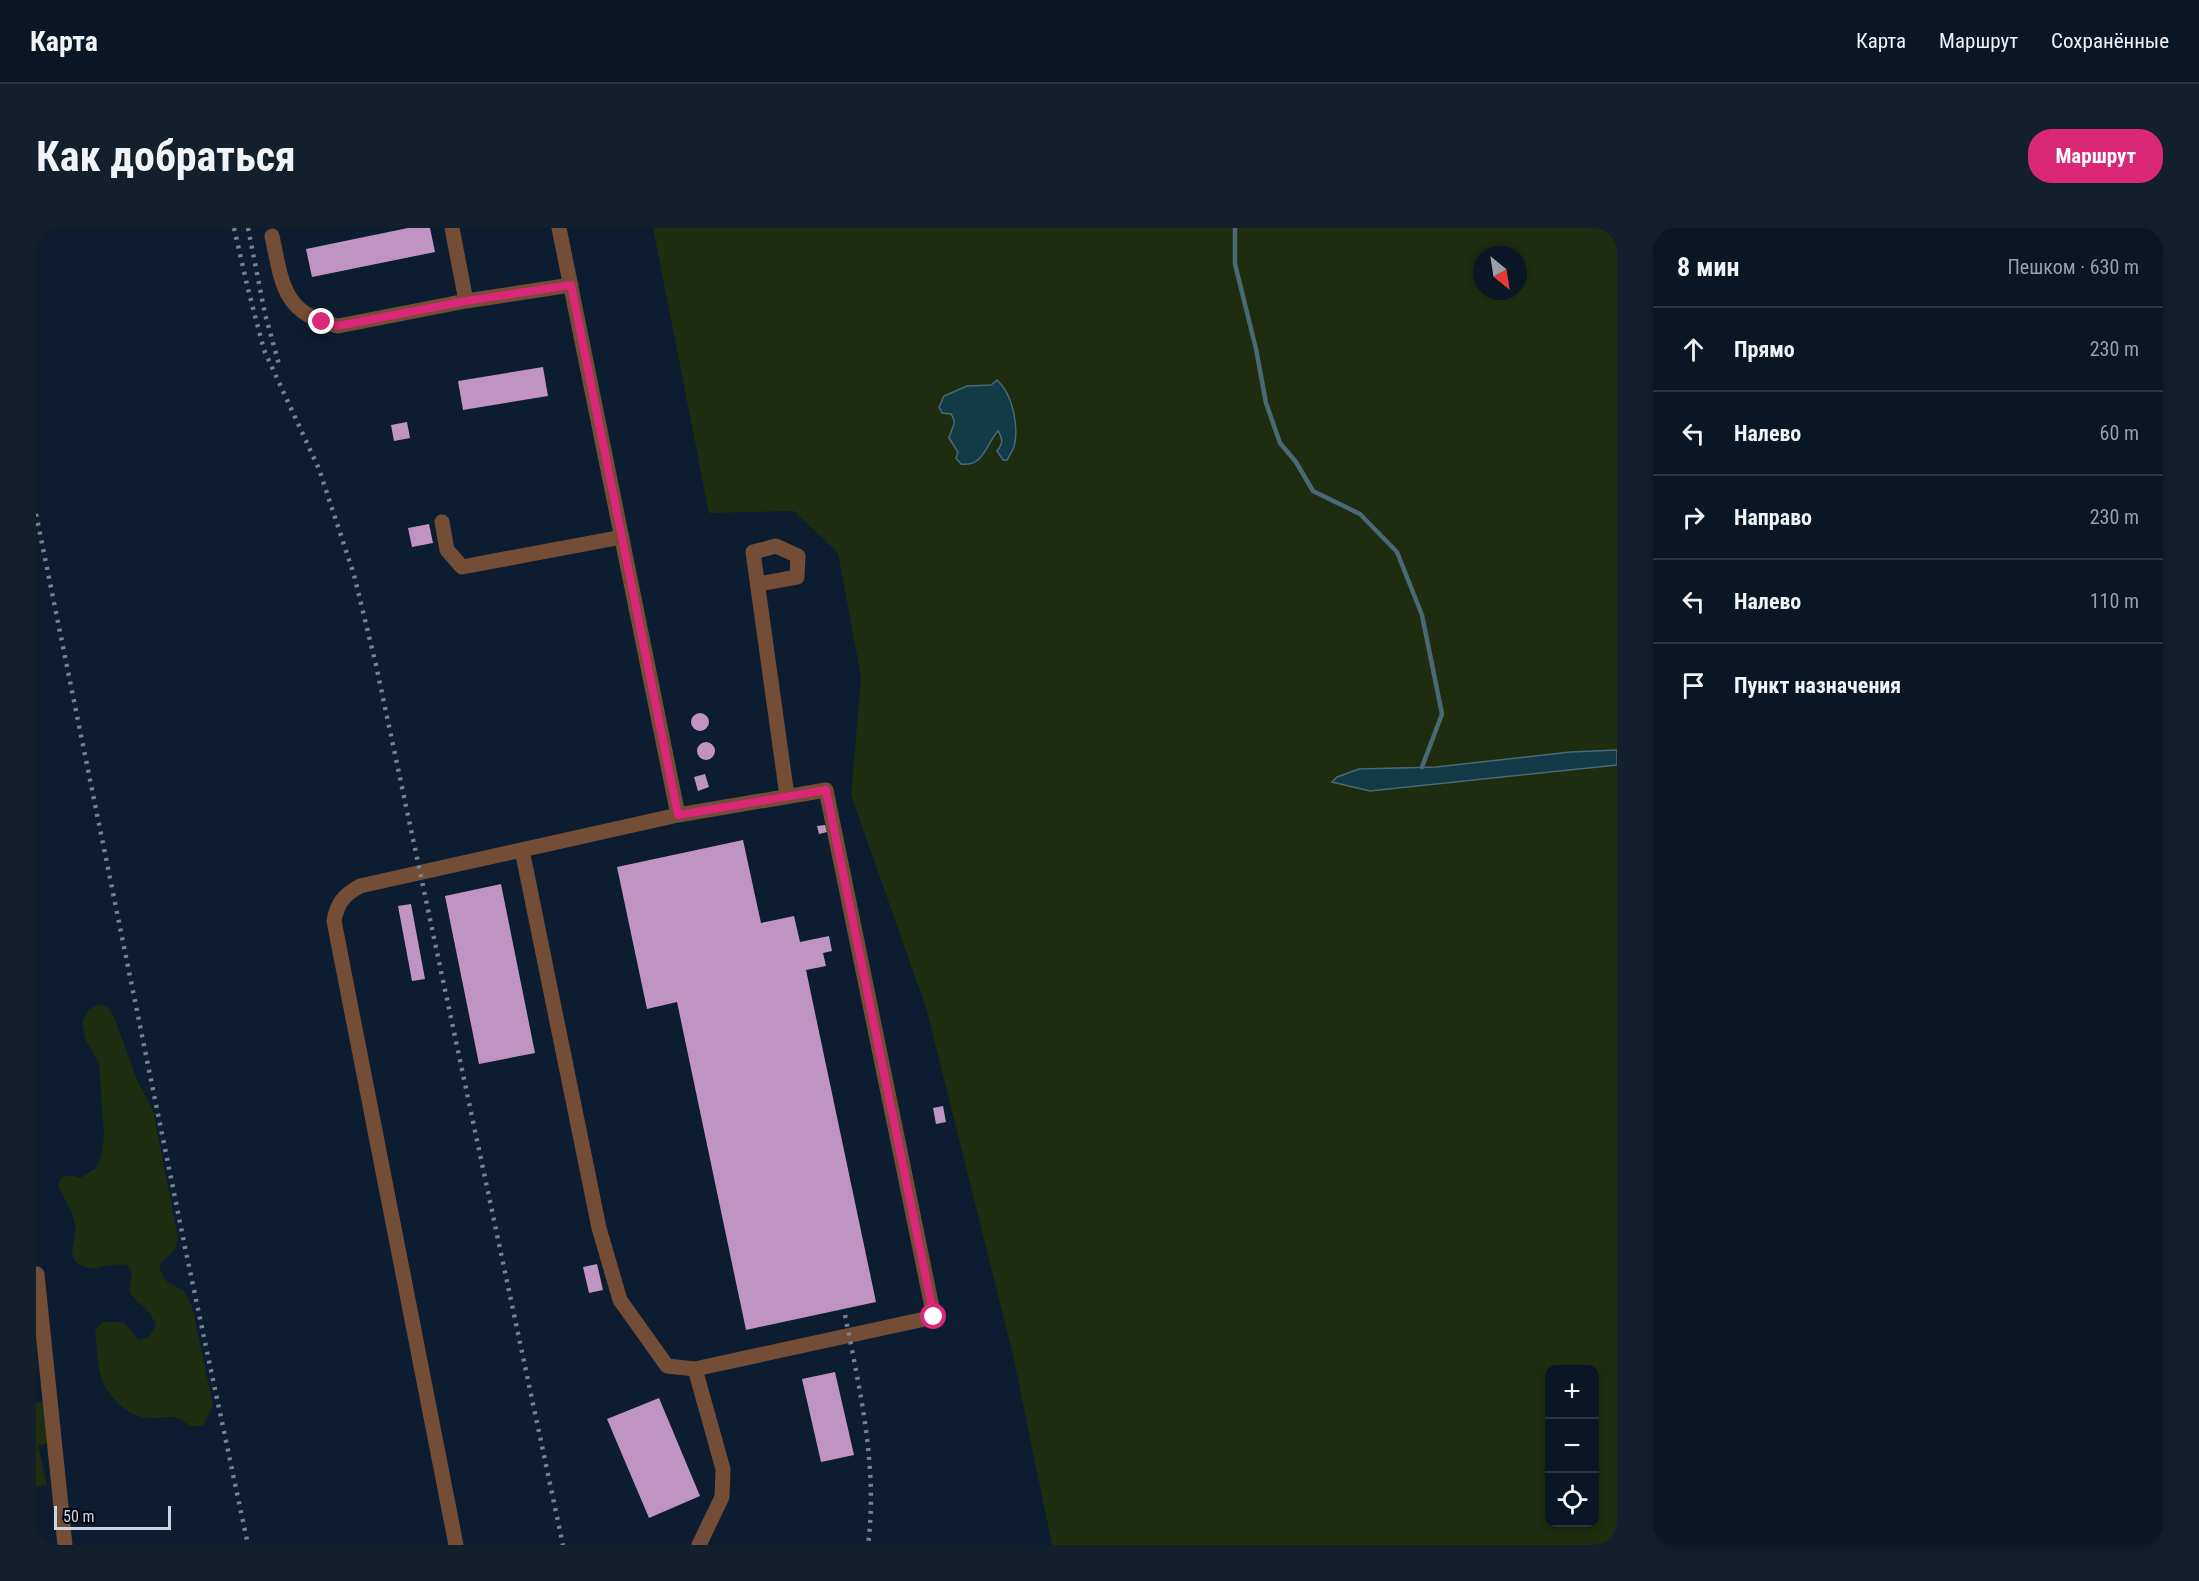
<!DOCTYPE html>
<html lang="ru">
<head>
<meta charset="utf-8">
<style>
  :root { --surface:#091625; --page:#121f2d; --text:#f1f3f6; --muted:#999fa7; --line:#293542; --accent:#db2777 }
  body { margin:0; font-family:"Roboto Condensed",sans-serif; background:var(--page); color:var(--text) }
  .controls { position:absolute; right:18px; bottom:18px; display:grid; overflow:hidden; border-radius:12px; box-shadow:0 3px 9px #0003 }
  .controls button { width:54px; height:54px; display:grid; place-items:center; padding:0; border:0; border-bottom:2px solid var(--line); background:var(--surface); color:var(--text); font:30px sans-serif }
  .compass { position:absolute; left:1437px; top:18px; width:54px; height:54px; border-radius:50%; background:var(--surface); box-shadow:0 3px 9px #0003; rotate:150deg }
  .scale { position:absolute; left:18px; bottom:15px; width:117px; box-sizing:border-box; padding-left:6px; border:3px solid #cbd6e4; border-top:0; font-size:16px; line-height:21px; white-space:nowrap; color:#cbd6e4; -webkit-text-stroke:4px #030710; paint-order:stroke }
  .stop { position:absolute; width:18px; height:18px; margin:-14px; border:4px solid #db2777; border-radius:50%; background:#fff }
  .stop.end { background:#db2777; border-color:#fff; box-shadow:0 2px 6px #0008 }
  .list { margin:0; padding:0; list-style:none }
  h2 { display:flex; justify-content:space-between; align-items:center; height:78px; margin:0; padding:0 24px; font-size:26px }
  h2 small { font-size:20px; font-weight:400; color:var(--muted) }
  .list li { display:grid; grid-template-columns:39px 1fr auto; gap:18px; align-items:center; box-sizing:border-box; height:84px; padding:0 24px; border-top:2px solid var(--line) }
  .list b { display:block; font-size:22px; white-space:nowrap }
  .list em { font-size:20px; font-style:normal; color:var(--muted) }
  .icon { flex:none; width:33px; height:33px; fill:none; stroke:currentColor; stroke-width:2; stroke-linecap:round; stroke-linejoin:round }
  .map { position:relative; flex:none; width:1581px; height:1317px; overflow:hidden; border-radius:24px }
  header { display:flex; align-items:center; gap:36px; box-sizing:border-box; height:84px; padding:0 30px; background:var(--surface); border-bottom:2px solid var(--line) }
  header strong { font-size:28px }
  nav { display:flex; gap:33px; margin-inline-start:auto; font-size:21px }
  .intro { display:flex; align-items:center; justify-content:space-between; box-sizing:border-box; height:144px; padding:0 36px }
  h1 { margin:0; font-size:42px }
  .button { padding:15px 27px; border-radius:24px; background:var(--accent); color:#fff; font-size:21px; font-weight:700 }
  main { display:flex; gap:36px; padding:0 36px }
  aside { flex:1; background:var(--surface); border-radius:24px; box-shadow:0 3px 9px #0003 }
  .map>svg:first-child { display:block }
  .green { fill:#1e2c0f; fill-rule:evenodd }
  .water { fill:#133a47; stroke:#4a6976; stroke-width:1.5 }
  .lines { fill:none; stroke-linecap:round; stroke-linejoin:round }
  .stream { stroke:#4a6976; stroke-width:4.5 }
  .building { fill:#c094c2 }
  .minor { stroke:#734d35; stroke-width:15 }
  .rail { stroke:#748292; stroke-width:4.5; stroke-dasharray:3 6; stroke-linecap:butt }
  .route { stroke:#db2777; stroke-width:8 }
</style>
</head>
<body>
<header>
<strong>Карта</strong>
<nav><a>Карта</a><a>Маршрут</a><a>Сохранённые</a></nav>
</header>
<div class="intro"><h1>Как добраться</h1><a class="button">Маршрут</a></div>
<main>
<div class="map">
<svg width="1581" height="1317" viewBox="0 0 1581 1317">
  <rect width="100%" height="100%" fill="#0c1d31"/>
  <!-- green -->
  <path class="green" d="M617,0H1581V1317H1016L978,1132L890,780L815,567L825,449L802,325L758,283L673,285ZM1446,27H1482V63H1446ZM1514,1142H1558V1294H1514Z
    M62,776L72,779L78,789L102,854L117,882L142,1010L138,1023L124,1036V1042L131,1054L148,1063L156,1078L177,1178L167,1198H153C138,1183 131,1191 114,1190C92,1190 68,1166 64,1145C61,1132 61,1116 59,1102L67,1094H87L103,1112L112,1110L120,1097C114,1081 103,1077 93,1064L96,1044L91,1037C86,1037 81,1036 76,1037C69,1037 60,1042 53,1040C24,1033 42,1014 39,997C37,983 28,971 22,958L25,950L34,947L44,950L60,940L65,929L68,909L63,835L50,813L46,795L52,782Z
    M9,1173L14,1214L2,1218L11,1257L0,1259V1175Z"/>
  <!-- water -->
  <path class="water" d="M961,152C977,166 983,199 978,219C976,224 973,228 971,232H967L961,223C967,216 967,211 962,203C950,216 948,239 925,236L920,230L922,224L913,210C915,201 922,195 915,186L906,185L903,179L908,168L931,158L955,157Z
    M1581,522V537L1334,563L1296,554L1301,549L1323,541L1400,539L1534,524Z"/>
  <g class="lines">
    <!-- stream -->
    <path class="stream" d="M1199,0V36L1220,121L1230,175L1244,215L1260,234L1277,263L1324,286L1361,324L1386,387L1406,486L1386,539"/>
  </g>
  <!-- building -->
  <path class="building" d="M372,0H394L399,24L276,49L270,21Z
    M507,139L512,168L427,182L422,153Z
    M371,194L374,210L358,213L355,197Z
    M393,296L397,315L376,319L372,300Z
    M655 494a9 9 0 1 1 18 0a9 9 0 1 1-18 0Z
    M661 523a9 9 0 1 1 18 0a9 9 0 1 1-18 0Z
    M669,546L673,559L662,563L658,549Z
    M789,597L791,604L783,606L781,598Z
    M707,612L725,695L758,688L764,714L793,708L796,723L787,725L790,738L770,742L840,1074L710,1102L641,774L611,781L581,639Z
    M465,656L499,825L443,836L409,668Z
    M375,676L389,751L376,753L362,678Z
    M907,878L910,894L900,896L897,880Z
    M561,1036L567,1062L553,1065L547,1039Z
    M799,1144L818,1227L785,1234L766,1151Z
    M623,1170L664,1268L613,1290L571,1191Z"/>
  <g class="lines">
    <!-- minor -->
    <path class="minor" d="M416,0L430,73L535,57
      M523,0L642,587
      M236,8C246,55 247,87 302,98L430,73
      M406,294L411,322L426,339L586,309
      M722,356L761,349L762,328L740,318L717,324L751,568
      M1,1046L29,1317
      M659,1141L687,1241L686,1269L663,1317
      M420,1317L298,693C301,675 308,667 324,658L642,587L790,562L898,1089L659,1141L631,1138L584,1072L563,1000L486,622"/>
    <!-- rail -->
    <path class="rail" d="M198,0L212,61L228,122L283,241L318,347L340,437L527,1317
      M212,0L229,86L244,140
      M0,286L151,1029L212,1317
      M809,1087C824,1163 842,1239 832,1317"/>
  </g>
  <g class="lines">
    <!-- route -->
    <path class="route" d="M286,94L302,98L430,73L535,57L642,587L790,562L898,1089"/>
  </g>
</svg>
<div class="controls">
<button>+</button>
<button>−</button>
<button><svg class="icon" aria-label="locate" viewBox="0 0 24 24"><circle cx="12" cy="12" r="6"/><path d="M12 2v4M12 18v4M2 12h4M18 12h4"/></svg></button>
</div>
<svg class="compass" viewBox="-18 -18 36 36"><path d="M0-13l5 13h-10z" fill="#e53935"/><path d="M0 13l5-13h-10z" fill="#999fa7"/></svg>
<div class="scale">50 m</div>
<div class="stop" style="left:898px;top:1089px"></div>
<div class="stop end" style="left:286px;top:94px"></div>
</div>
<aside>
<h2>8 мин<small>Пешком · 630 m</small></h2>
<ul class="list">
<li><svg class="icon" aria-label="ahead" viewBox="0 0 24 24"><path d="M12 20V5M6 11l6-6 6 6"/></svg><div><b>Прямо</b></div><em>230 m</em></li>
<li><svg class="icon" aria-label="left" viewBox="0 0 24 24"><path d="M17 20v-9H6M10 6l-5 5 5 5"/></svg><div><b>Налево</b></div><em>60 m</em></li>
<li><svg class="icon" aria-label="right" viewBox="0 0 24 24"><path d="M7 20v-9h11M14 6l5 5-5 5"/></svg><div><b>Направо</b></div><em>230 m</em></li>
<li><svg class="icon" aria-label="left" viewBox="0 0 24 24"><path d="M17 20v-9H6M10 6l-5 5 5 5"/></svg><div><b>Налево</b></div><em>110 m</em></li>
<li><svg class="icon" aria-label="arrive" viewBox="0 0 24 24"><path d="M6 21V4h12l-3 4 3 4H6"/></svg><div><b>Пункт назначения</b></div></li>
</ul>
</aside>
</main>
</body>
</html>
